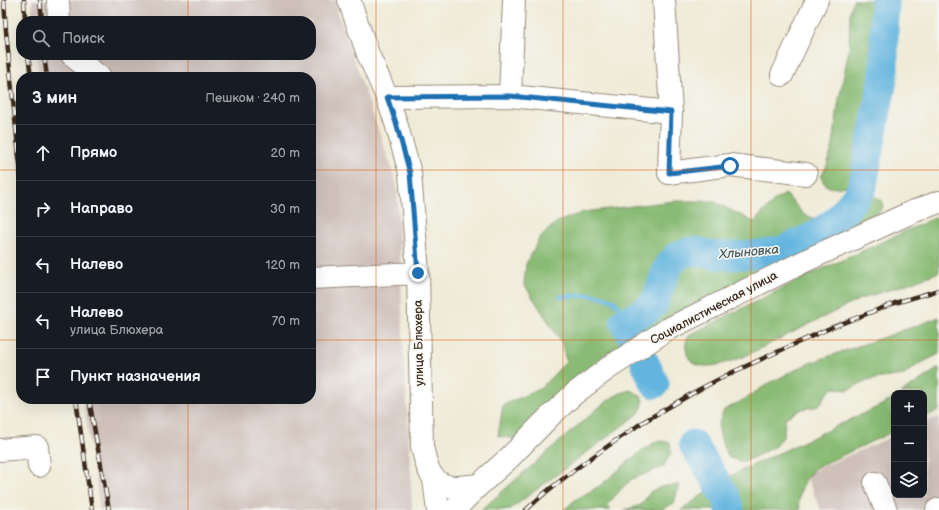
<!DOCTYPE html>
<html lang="ru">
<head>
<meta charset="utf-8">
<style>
  :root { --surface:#171b24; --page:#20242c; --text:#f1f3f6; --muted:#9ea1a6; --line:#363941 }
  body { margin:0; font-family:"Balsamiq Sans",sans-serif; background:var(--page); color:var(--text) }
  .controls { position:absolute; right:12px; bottom:12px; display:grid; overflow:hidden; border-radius:8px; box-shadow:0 4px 16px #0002 }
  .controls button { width:36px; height:36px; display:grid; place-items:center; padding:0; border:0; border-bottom:1px solid var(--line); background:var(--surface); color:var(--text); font:20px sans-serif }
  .stop { position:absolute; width:12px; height:12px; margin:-9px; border:3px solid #1f6fb2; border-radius:50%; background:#fff }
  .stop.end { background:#1f6fb2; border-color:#fff; box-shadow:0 1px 4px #0008 }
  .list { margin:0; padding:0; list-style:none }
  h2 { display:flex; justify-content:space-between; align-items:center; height:52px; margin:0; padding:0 16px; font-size:17px }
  h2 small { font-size:13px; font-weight:400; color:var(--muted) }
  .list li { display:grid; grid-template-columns:26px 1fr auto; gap:12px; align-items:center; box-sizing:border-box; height:56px; padding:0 16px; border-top:1px solid var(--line) }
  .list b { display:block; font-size:15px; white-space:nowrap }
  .list p { margin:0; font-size:13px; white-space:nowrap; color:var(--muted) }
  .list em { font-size:13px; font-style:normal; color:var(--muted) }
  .icon { flex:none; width:22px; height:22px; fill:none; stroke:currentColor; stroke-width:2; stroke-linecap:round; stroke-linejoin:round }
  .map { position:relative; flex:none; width:939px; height:510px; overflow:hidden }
  .search { position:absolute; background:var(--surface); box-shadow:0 4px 16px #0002; left:16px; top:16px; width:300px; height:44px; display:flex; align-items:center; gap:10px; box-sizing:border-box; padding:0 14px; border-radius:16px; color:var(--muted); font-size:15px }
  .panel { position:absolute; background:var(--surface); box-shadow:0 4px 16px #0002; left:16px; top:72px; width:300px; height:332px; border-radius:16px }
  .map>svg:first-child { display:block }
  .industrial { fill:#cfc0ba }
  .forest { fill:#89bb75; stroke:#62724a }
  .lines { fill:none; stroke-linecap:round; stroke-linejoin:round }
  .stream { stroke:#64b5df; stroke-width:5 }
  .river { stroke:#64b5df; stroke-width:29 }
  .minor-casing { stroke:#958a7a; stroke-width:24 }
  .minor { stroke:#fff; stroke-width:22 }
  .rail-casing { stroke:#3b2a1e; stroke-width:4.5 }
  .rail { stroke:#f6f6f2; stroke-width:3; stroke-dasharray:9; stroke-linecap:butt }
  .route { stroke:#1f6fb2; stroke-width:5 }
  .grid { fill:none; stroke:#df570d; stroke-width:1; stroke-opacity:0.55 }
  .labels { text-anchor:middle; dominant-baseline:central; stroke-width:3; stroke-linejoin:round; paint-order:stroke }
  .street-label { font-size:12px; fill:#3b2a1e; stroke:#f6f6f2 }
  .water-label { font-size:13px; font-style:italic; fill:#495b62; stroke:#f6f6f2 }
</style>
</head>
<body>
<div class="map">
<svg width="939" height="510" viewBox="0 0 939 510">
  <rect width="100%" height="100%" fill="#f6f6f2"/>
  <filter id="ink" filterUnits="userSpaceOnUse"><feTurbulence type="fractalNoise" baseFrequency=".025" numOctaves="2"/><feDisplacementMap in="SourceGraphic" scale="8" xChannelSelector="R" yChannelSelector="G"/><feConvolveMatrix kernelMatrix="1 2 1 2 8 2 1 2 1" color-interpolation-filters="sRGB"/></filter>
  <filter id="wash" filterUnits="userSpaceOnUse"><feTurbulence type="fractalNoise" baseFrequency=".012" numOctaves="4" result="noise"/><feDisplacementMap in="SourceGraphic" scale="16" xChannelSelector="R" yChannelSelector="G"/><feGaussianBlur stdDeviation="0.9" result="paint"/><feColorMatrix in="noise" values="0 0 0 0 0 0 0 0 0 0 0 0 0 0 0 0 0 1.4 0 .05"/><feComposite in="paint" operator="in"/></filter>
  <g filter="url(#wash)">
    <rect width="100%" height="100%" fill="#efebd7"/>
    <!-- industrial -->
    <path class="industrial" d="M32,0H336L337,10L397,184L404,359L411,475L412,510H100L83,399H311V77H39L36,55H311V21H33Z
      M939,417V510H833V509L821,510L805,474L894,436V495H924V423Z"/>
    <!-- forest -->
    <path class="forest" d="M853,0H899C896,29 893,57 890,86C888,109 887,147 873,166C867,175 851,186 840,187C830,189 825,187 821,177L827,165L833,145L839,99L849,49L850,13Z
      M786,194L804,215L823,221L837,220L876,197L882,200L883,207L870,223L865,226L606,353L515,439L498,436L503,405L541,388L566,362L562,343L524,284L526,264L540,237L557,222L584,212L674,201H713L754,222L776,199Z
      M939,216V272L904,285L860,299L743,357C728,362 695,376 687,354C685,345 685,340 691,334L803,278Z
      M939,317V354L919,364L904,375L867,380L848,390L833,388L825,396L819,406L802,409L785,418L784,436L774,447L744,462L729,458L722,443L718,425L724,410L740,402L768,384L807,364L864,344L924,323Z
      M939,368V410L924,417V393H901Z
      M630,390C633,392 637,393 640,395C646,401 642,410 637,415L509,510H481L598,408C609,400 617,393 630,390Z
      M894,398V431L815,468C808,474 799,490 799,500C798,503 800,507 800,510H681L728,477L884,404Z
      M657,441L670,442L671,453L663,467L632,479L622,488L607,505L610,510H564L575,500L601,485L640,452Z
      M679,485L674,503L661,510H625L641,505L651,491L664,486Z"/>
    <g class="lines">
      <!-- stream -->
      <path class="stream" d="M560,297C578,296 608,290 619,307C621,312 622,317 624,322"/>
      <!-- river -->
      <path class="river" d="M634,340L624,322L647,310L654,304L667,269L671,263L677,256L687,252L696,251L713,255L732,256L759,254L783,250L814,236L837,220L862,189L884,74V22L885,0
        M645,363L655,384
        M693,444L726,497L730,510"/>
    </g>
  </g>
  <g filter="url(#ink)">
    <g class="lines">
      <defs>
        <path id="minor" d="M58,0L59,21
          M349,0L368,54L387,97L396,123L410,173L418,273L422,446C426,465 430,486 454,487C462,487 471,486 479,485
          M72,55L75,58L100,77
          M782,75L817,0
          M510,96L671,112L664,0
          M387,97L510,96L514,0
          M671,112L669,173L730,165L806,174
          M311,278L418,273
          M0,450L37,447L39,466
          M434,480L438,510
          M875,483L886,510
          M454,510L479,485L509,458L549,417L574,394L607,369L668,329L809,259L912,212L939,202
          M937,510L939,509"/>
      </defs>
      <!-- minor casing -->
      <use href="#minor" class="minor-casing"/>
      <!-- minor -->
      <use href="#minor" class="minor"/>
      <defs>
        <path id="rail" d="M4,0L6,31L21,177
          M24,0L25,21
          M40,0L42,21
          M28,55L31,77
          M44,55L47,77
          M76,399L92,510
          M89,399L109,510
          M526,510L546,492L577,468L608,446L643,422L700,389L733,372L830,328L895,303L939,290"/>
      </defs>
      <!-- rail casing -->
      <use href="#rail" class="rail-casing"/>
      <!-- rail -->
      <use href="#rail" class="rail"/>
    </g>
  </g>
  <g class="lines" filter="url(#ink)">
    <!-- route -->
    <path class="route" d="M418,273L410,173L396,123L387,97L510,96L671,112L669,173L730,166"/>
  </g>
  <!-- grid -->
  <path class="grid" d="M188,0V21M376,0V510M563,0V510M751,0V510M188,55V77M0,170H21M311,170H939M0,340H21M311,340H939M188,399V510"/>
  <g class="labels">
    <!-- street labels -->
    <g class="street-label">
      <text transform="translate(714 308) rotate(-28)">Социалистическая улица</text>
      <text transform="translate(419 343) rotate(-91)">улица Блюхера</text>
    </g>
    <!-- water labels -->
    <g class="water-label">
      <text transform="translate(749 252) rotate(-5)">Хлыновка</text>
    </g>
  </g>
</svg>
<div class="controls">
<button>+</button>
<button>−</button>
<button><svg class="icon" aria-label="layers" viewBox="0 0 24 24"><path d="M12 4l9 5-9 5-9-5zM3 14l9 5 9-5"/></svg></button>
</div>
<div class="stop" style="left:730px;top:166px"></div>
<div class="stop end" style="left:418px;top:273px"></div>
<div class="search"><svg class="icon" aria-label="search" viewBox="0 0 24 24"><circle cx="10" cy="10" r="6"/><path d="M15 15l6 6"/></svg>Поиск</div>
<section class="panel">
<h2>3 мин<small>Пешком · 240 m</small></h2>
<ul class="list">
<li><svg class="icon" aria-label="ahead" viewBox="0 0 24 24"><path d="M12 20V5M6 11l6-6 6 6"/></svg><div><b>Прямо</b></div><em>20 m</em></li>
<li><svg class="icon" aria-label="right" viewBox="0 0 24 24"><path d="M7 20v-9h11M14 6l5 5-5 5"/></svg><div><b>Направо</b></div><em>30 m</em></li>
<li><svg class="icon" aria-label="left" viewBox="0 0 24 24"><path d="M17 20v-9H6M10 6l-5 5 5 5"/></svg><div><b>Налево</b></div><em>120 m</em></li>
<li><svg class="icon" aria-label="left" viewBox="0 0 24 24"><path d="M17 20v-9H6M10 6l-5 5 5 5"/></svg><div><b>Налево</b><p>улица Блюхера</p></div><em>70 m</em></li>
<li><svg class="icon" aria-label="arrive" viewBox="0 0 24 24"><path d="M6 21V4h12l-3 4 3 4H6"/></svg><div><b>Пункт назначения</b></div></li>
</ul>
</section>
</div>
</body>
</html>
